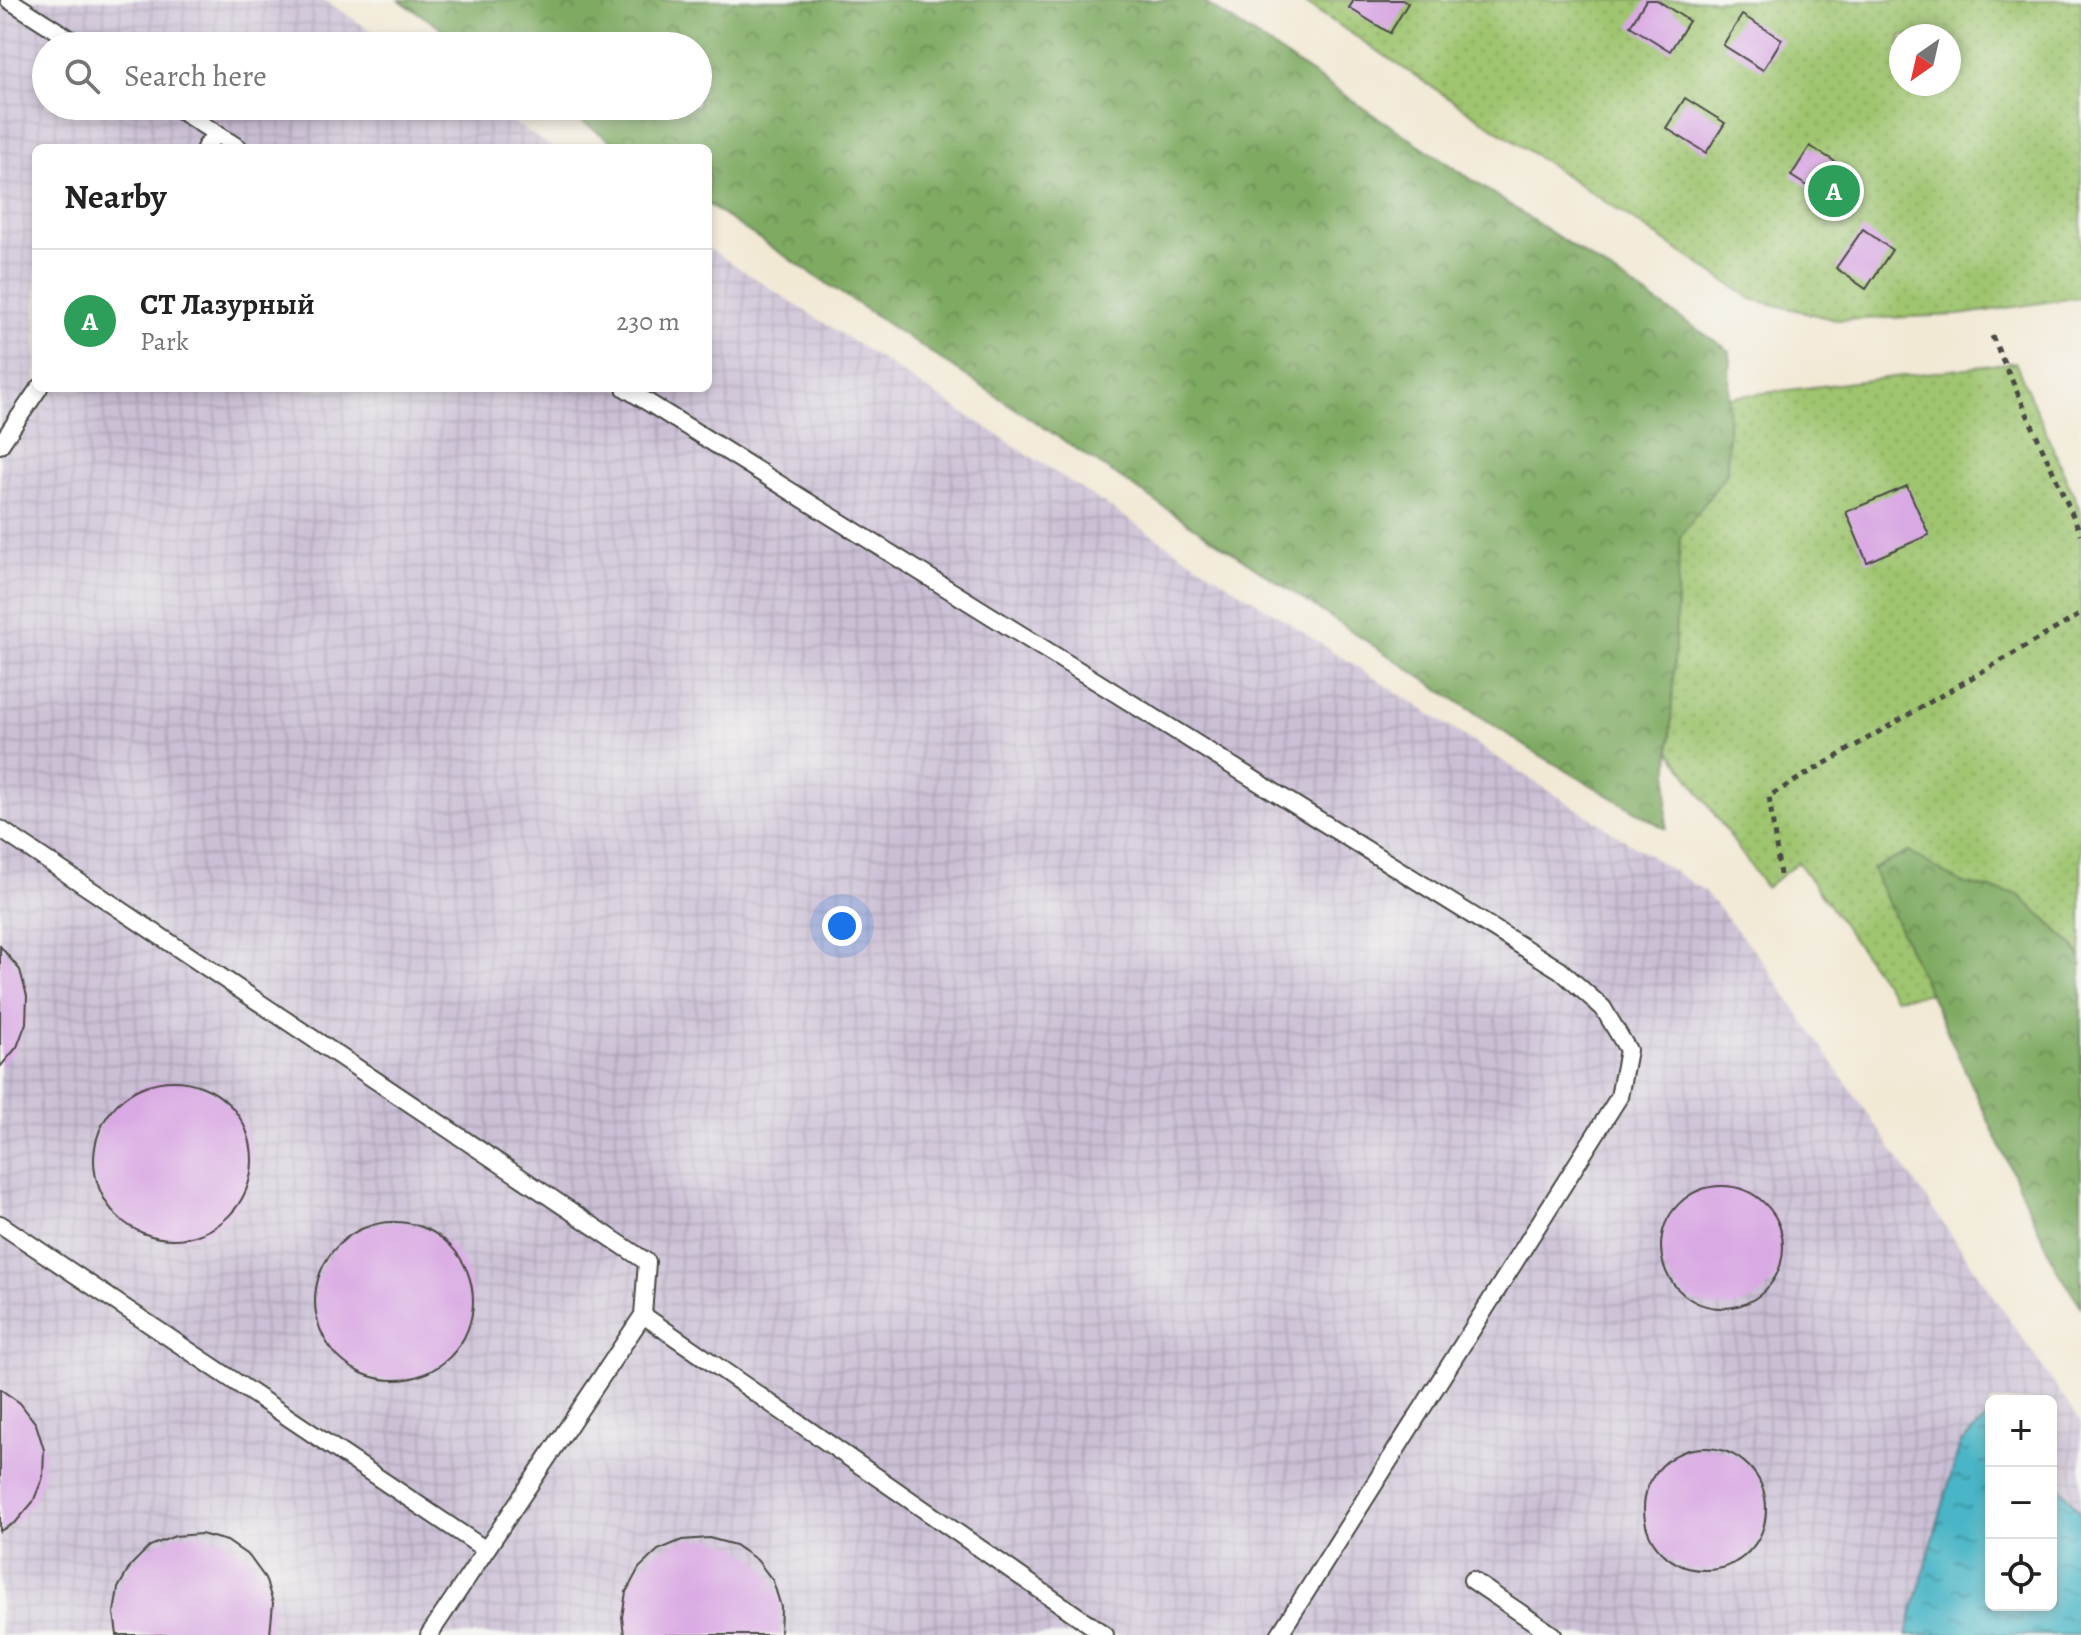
<!DOCTYPE html>
<html lang="en">
<head>
<meta charset="utf-8">
<style>
  :root { --surface:#fff; --page:#f2f2f2; --text:#222; --muted:#767676; --line:#e0e0e0; --accent:#c8321e }
  body { margin:0; font-family:Alegreya,serif; background:var(--page); color:var(--text) }
  .controls { position:absolute; right:24px; bottom:24px; display:grid; overflow:hidden; border-radius:12px; box-shadow:0 4px 12px #0003 }
  .controls button { width:72px; height:72px; display:grid; place-items:center; padding:0; border:0; border-bottom:2px solid var(--line); background:var(--surface); color:var(--text); font:40px sans-serif }
  .compass { position:absolute; left:1889px; top:24px; width:72px; height:72px; border-radius:50%; background:var(--surface); box-shadow:0 4px 12px #0003; rotate:214deg }
  .you { position:absolute; left:842px; top:926px; width:28px; height:28px; margin:-20px; border:6px solid #fff; border-radius:50%; background:#1a73e8; box-shadow:0 0 0 12px #1a73e833 }
  .badge { display:grid; place-items:center; width:52px; height:52px; border-radius:50%; background:var(--accent); color:#fff; font-size:26px; font-weight:700 }
  .pin { position:absolute; translate:-50% -50%; border:4px solid #fff; box-shadow:0 2px 8px #0006 }
  .list { margin:0; padding:0; list-style:none }
  h2 { display:flex; justify-content:space-between; align-items:center; height:104px; margin:0; padding:0 32px; font-size:34px }
  h2 small { font-size:26px; font-weight:400; color:var(--muted) }
  .list li { display:grid; grid-template-columns:52px 1fr auto; gap:24px; align-items:center; box-sizing:border-box; height:144px; padding:0 32px; border-top:2px solid var(--line) }
  .list b { display:block; font-size:30px; white-space:nowrap }
  .list p { margin:0; font-size:26px; white-space:nowrap; color:var(--muted) }
  .list em { font-size:26px; font-style:normal; color:var(--muted) }
  .icon { flex:none; width:44px; height:44px; fill:none; stroke:currentColor; stroke-width:2; stroke-linecap:round; stroke-linejoin:round }
  .map { position:relative; flex:none; width:2081px; height:1635px; overflow:hidden }
  .search { position:absolute; background:var(--surface); box-shadow:0 4px 12px #0003; left:32px; top:32px; width:680px; height:88px; display:flex; align-items:center; gap:20px; box-sizing:border-box; padding:0 28px; border-radius:44px; color:var(--muted); font-size:30px }
  .panel { position:absolute; background:var(--surface); box-shadow:0 4px 12px #0003; left:32px; top:144px; width:680px; height:248px; border-radius:12px }
  .map>svg:first-child { display:block }
  .industrial { fill:url(#industrial-grid); fill-rule:evenodd }
  .grass { fill:url(#grass-dots); stroke:#65784e; stroke-width:2; fill-rule:evenodd }
  .forest { fill:url(#forest-crowns); stroke:#556a46; stroke-width:2 }
  .water { fill:url(#water-ripples); stroke:#3a7078; stroke-width:2 }
  .building { fill:#d9a9e3 }
  .lines { fill:none; stroke-linecap:round; stroke-linejoin:round }
  .service-casing { stroke:#494844; stroke-width:20 }
  .path { stroke:#494844; stroke-width:5; stroke-dasharray:6 6; stroke-linecap:butt }
  .service { stroke:#fff; stroke-width:16 }
</style>
</head>
<body>
<div class="map">
<svg width="2081" height="1635" viewBox="0 0 2081 1635">
  <defs>
    <pattern id="industrial-grid" width="8" height="8" patternUnits="userSpaceOnUse" patternTransform="scale(2)"><rect width="8" height="8" fill="#cbbfd5"/><path d="M0 4h8M4 0v8" fill="none" stroke="#aea4b7"/></pattern>
    <pattern id="grass-dots" width="8" height="8" patternUnits="userSpaceOnUse" patternTransform="scale(2)"><rect width="8" height="8" fill="#9fc570"/><path d="M2 2h.1M6 6h.1" fill="none" stroke="#89a961" stroke-width="1.8" stroke-linecap="round"/></pattern>
    <pattern id="forest-crowns" width="20" height="18" patternUnits="userSpaceOnUse" patternTransform="scale(2)"><rect width="20" height="18" fill="#7faa62"/><path d="M2 6a3 3 0 1 1 6 0M12 15a3 3 0 1 1 6 0" fill="none" stroke="#688b51"/></pattern>
    <pattern id="water-ripples" width="26" height="14" patternUnits="userSpaceOnUse" patternTransform="scale(2)"><rect width="26" height="14" fill="#49b5c6"/><path d="M2 4q2-2 4 0t4 0M15 11q2-2 4 0t4 0" fill="none" stroke="#3d93a1"/></pattern>
  </defs>
  <rect width="100%" height="100%" fill="#f6f6f2"/>
  <filter id="ink" filterUnits="userSpaceOnUse"><feTurbulence type="fractalNoise" baseFrequency=".0125" numOctaves="2"/><feDisplacementMap in="SourceGraphic" scale="16" xChannelSelector="R" yChannelSelector="G"/><feConvolveMatrix kernelMatrix="1 2 1 2 8 2 1 2 1" color-interpolation-filters="sRGB"/></filter>
  <filter id="wash" filterUnits="userSpaceOnUse"><feTurbulence type="fractalNoise" baseFrequency=".006" numOctaves="4" result="noise"/><feDisplacementMap in="SourceGraphic" scale="32" xChannelSelector="R" yChannelSelector="G"/><feGaussianBlur stdDeviation="1.8" result="paint"/><feColorMatrix in="noise" values="0 0 0 0 0 0 0 0 0 0 0 0 0 0 0 0 0 1.4 0 .05"/><feComposite in="paint" operator="in"/></filter>
  <g filter="url(#wash)">
    <rect width="100%" height="100%" fill="#f2e9d5"/>
    <!-- industrial -->
    <path class="industrial" d="M0,0H324L395,46H46V106H488L553,148H36V388H708V248L1704,891L1761,959L2081,1423V1635H0ZM1991,1401H2051V1605H1991Z"/>
    <!-- grass -->
    <path class="grass" d="M1301,0H2081V297L1959,315L1836,320L1752,299ZM1901,36H1949V84H1901Z
      M2015,362L2081,512V1047L2045,979L1895,998L1798,862L1766,888L1662,739L1602,413Z"/>
    <!-- forest -->
    <path class="forest" d="M399,0H1201L1730,351L1727,473L1680,537L1666,829L1531,750L708,205V148H622L559,106H698V46H468Z
      M1909,852L1962,883L2019,895L2073,945L2081,958V1306L2057,1269L1872,869Z"/>
    <!-- water -->
    <path class="water" d="M1989,1416L1991,1605H2051V1474L2081,1514V1635H1906L1960,1444Z"/>
    <g id="blocks">
      <!-- building -->
      <path class="building" d="M1354,0H1404L1408,3L1390,33L1349,8Z
        M1646,0H1657L1689,21L1670,51L1630,26Z
        M1742,15L1782,39L1763,70L1723,45Z
        M1685,98L1725,123L1706,153L1666,128Z
        M1810,146L1850,171L1831,201L1791,176Z
        M1863,229L1892,250L1866,289L1836,268Z
        M1907,486L1929,535L1867,562L1846,512Z
        M0,946L20,970L27,996L26,1023L17,1047L0,1067Z
        M94 1160a79 79 0 1 1 158 0a79 79 0 1 1-158 0Z
        M1661 1247a61 61 0 1 1 122 0a61 61 0 1 1-122 0Z
        M315 1301a79 79 0 1 1 158 0a79 79 0 1 1-158 0Z
        M0,1389L20,1403L36,1424L44,1450L43,1477L33,1502L16,1522L0,1531Z
        M1644 1509a61 61 0 1 1 122 0a61 61 0 1 1-122 0Z
        M201,1534L227,1541L249,1556L265,1578L273,1603L270,1635H117L114,1613L118,1588L131,1565L150,1546L175,1536Z
        M709,1538L735,1545L757,1560L773,1581L781,1607L780,1635H624L622,1617L626,1592L639,1568L658,1550L682,1540Z"/>
    </g>
  </g>
  <g filter="url(#ink)">
    <use href="#blocks" fill-opacity="0" stroke="#494844" stroke-width="2"/>
    <g class="lines">
      <defs>
        <path id="service" d="M9,0L81,46
          M173,106L239,148
          M205,148L216,133
          M625,388L1560,970L1603,1008L1628,1050L1619,1097L1279,1635
          M0,445L39,388
          M0,829L647,1262L643,1315L1105,1635
          M0,1224L486,1550
          M1472,1580L1553,1635
          M429,1635L643,1315"/>
      </defs>
      <!-- service casing -->
      <use href="#service" class="service-casing"/>
      <!-- path -->
      <path class="path" d="M1992,336L2081,534
        M1780,875L1769,796L2081,614"/>
      <!-- service -->
      <use href="#service" class="service"/>
    </g>
  </g>
</svg>
<div class="controls">
<button>+</button>
<button>−</button>
<button><svg class="icon" aria-label="locate" viewBox="0 0 24 24"><circle cx="12" cy="12" r="6"/><path d="M12 2v4M12 18v4M2 12h4M18 12h4"/></svg></button>
</div>
<svg class="compass" viewBox="-18 -18 36 36"><path d="M0-13l5 13h-10z" fill="#e53935"/><path d="M0 13l5-13h-10z" fill="#767676"/></svg>
<div class="you"></div>
<div class="pin badge" style="left:1834px;top:191px;background:#2e9e5b">A</div>
<div class="search"><svg class="icon" aria-label="search" viewBox="0 0 24 24"><circle cx="10" cy="10" r="6"/><path d="M15 15l6 6"/></svg>Search here</div>
<section class="panel">
<h2>Nearby<small></small></h2>
<ul class="list">
<li><span class="badge" style="background:#2e9e5b">A</span><div><b>СТ Лазурный</b><p>Park</p></div><em>230 m</em></li>
</ul>
</section>
</div>
</body>
</html>
